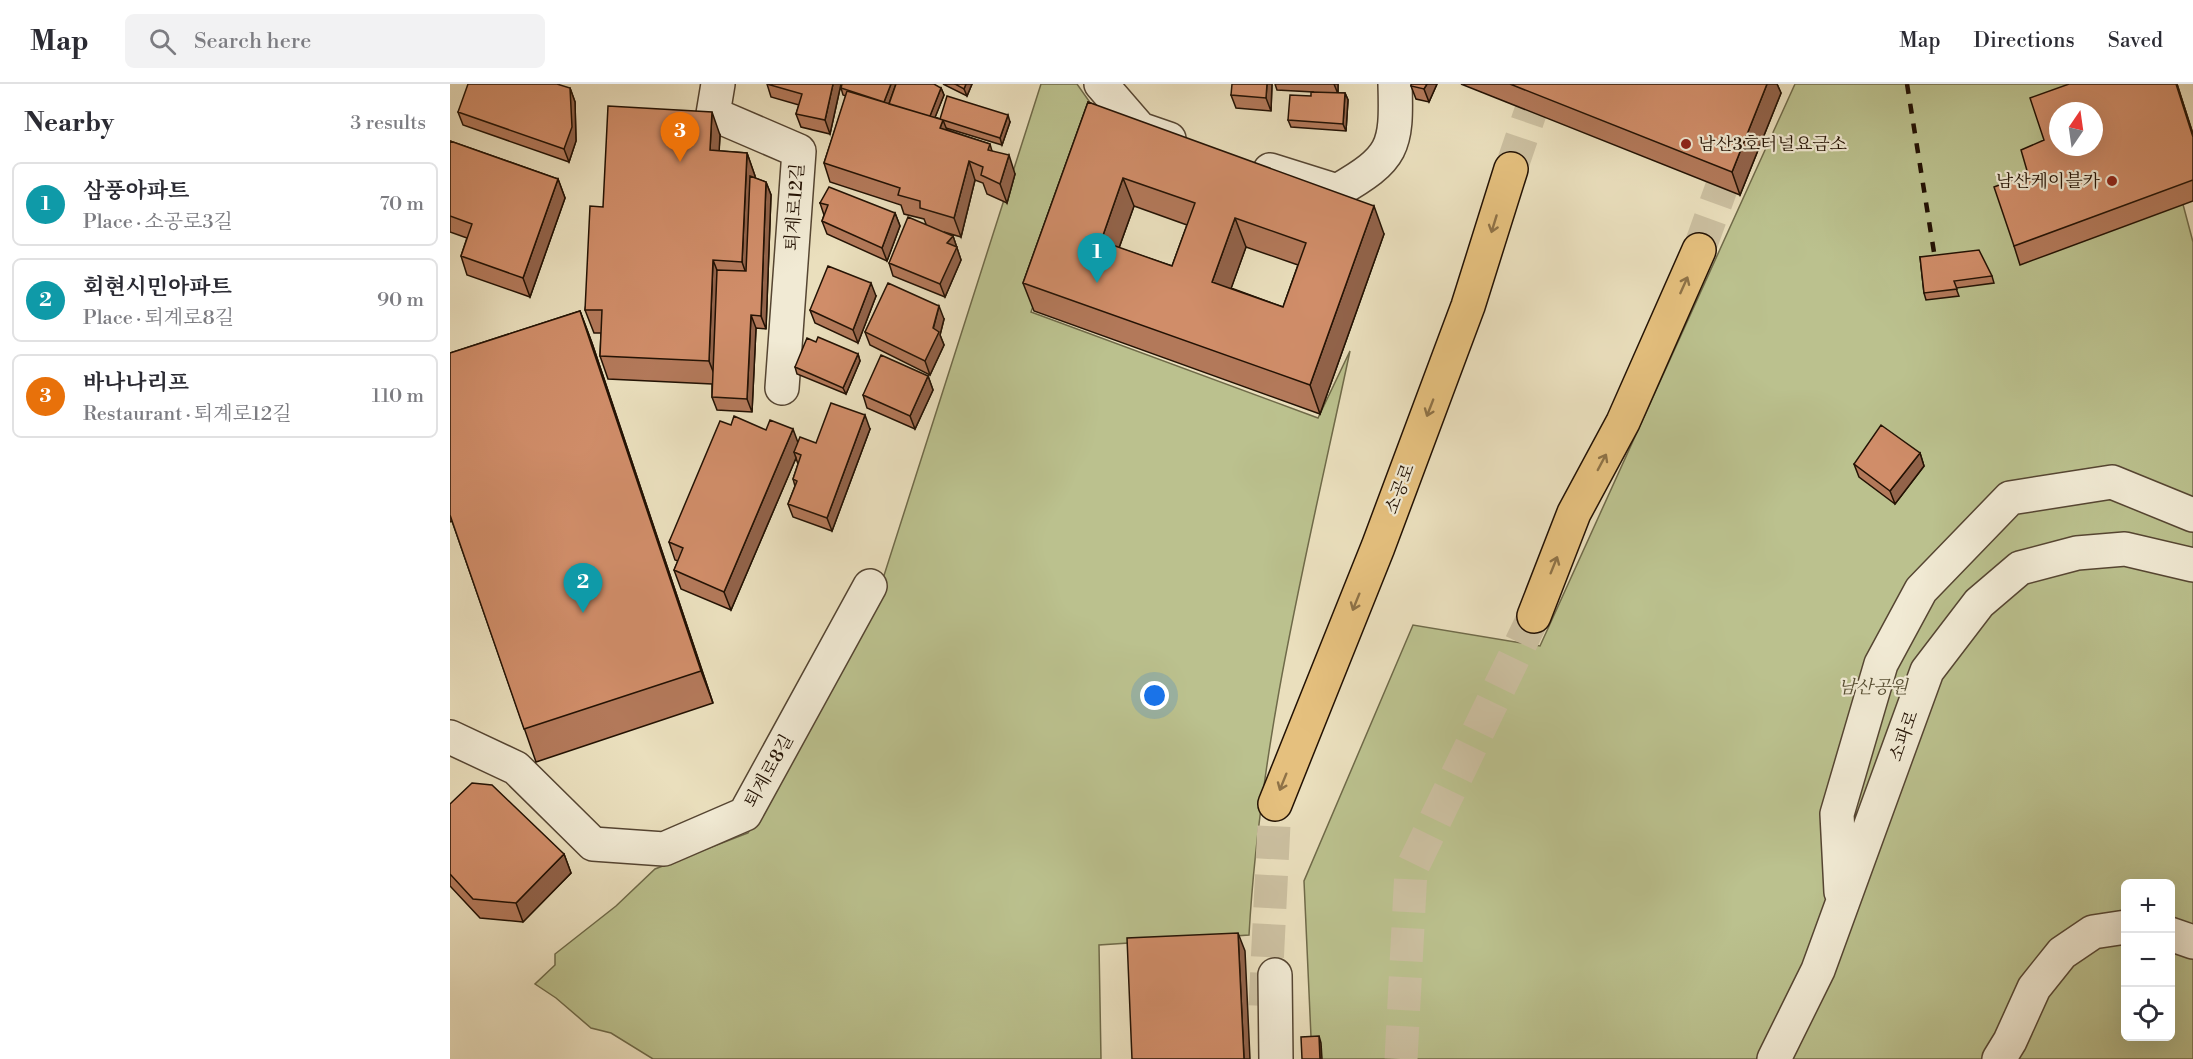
<!DOCTYPE html>
<html lang="en">
<head>
<meta charset="utf-8">
<style>
  :root { --surface:#fff; --page:#f2f2f3; --text:#2b2b33; --muted:#7c7c81; --line:#e1e1e2; --accent:#0f766e }
  body { margin:0; font-family:"Libre Bodoni","Noto Serif KR",serif; background:var(--page); color:var(--text) }
  .controls { position:absolute; right:18px; bottom:18px; display:grid; overflow:hidden; border-radius:9px; box-shadow:0 6px 24px #0002 }
  .controls button { width:54px; height:54px; display:grid; place-items:center; padding:0; border:0; border-bottom:2px solid var(--line); background:var(--surface); color:var(--text); font:30px sans-serif }
  .compass { position:absolute; left:1599px; top:18px; width:54px; height:54px; border-radius:50%; background:var(--surface); box-shadow:0 6px 24px #0002; rotate:13deg }
  .you { position:absolute; left:705px; top:612px; width:21px; height:21px; margin:-15px; border:4px solid #fff; border-radius:50%; background:#1a73e8; box-shadow:0 0 0 9px #1a73e833 }
  .badge { display:grid; place-items:center; width:39px; height:39px; border-radius:50%; background:var(--accent); color:#fff; font-size:20px; font-weight:700 }
  .pin { position:absolute; translate:-50% -50px; filter:drop-shadow(0 2px 3px #0008) }
  .pin::after { content:''; position:absolute; top:32px; width:21px; height:18px; background:inherit; clip-path:polygon(0 0,100% 0,50% 100%) }
  .list { margin:0; padding:0; list-style:none }
  h2 { display:flex; justify-content:space-between; align-items:center; height:78px; margin:0; padding:0 24px; font-size:26px }
  h2 small { font-size:20px; font-weight:400; color:var(--muted) }
  .list li { display:grid; grid-template-columns:39px 1fr auto; gap:18px; align-items:center; box-sizing:border-box; height:84px; margin:0 12px 12px; padding:0 12px; border:2px solid var(--line); border-radius:9px }
  .list b { display:block; font-size:22px; white-space:nowrap }
  .list p { margin:0; font-size:20px; white-space:nowrap; color:var(--muted) }
  .list em { font-size:20px; font-style:normal; color:var(--muted) }
  .icon { flex:none; width:33px; height:33px; fill:none; stroke:currentColor; stroke-width:2; stroke-linecap:round; stroke-linejoin:round }
  .map { position:relative; flex:none; width:1743px; height:975px; overflow:hidden }
  header { display:flex; align-items:center; gap:36px; box-sizing:border-box; height:84px; padding:0 30px; background:var(--surface); border-bottom:2px solid var(--line) }
  header strong { font-size:28px }
  nav { display:flex; gap:33px; margin-inline-start:auto; font-size:21px }
  .search { width:420px; height:54px; background:var(--page); display:flex; align-items:center; gap:15px; box-sizing:border-box; padding:0 21px; border-radius:9px; color:var(--muted); font-size:22px }
  main { display:flex }
  aside { flex:1; background:var(--surface) }
  .map>svg:first-child { display:block }
  .green { fill:#bbc18e; stroke:#6f6a49; stroke-width:1.5; fill-rule:evenodd }
  .lines { fill:none; stroke-linecap:round; stroke-linejoin:round }
  .major-tunnel { stroke:#ccc0a1; stroke-width:33; stroke-dasharray:33 16; stroke-linecap:butt }
  .minor-casing { stroke:#554532; stroke-width:36 }
  .major-casing { stroke:#231204; stroke-width:36 }
  .minor { stroke:#f1ead4; stroke-width:33 }
  .major { stroke:#e5c07e; stroke-width:33 }
  .rail { stroke:#231204; stroke-width:4.5; stroke-dasharray:10 10; stroke-linecap:butt }
  .wall { fill:#b3795a; stroke:#231204; stroke-width:1.5; fill-rule:evenodd }
  .shaded-wall { fill:#92634a; stroke:#231204; stroke-width:1.5 }
  .building { fill:#d08d69; stroke:#231204; stroke-width:1.5; fill-rule:evenodd }
  .oneway { stroke:#8e7247 }
  .poi-dot { fill:#8f2418; stroke:#f1ead4; stroke-width:2 }
  .labels { text-anchor:middle; dominant-baseline:central; stroke-width:4.5; stroke-linejoin:round; paint-order:stroke }
  .poi-label { font-size:18px; fill:#231204; stroke:#f1ead4; text-anchor:start }
  .street-label { font-size:18px; fill:#231204; stroke:#f1ead4 }
  .park-label { font-size:18px; font-style:italic; fill:#584f34; stroke:#f1ead4 }
</style>
</head>
<body>
<header>
<strong>Map</strong>
<div class="search"><svg class="icon" aria-label="search" viewBox="0 0 24 24"><circle cx="10" cy="10" r="6"/><path d="M15 15l6 6"/></svg>Search here</div>
<nav><a>Map</a><a>Directions</a><a>Saved</a></nav>
</header>
<main>
<aside>
<h2>Nearby<small>3 results</small></h2>
<ul class="list">
<li><span class="badge" style="background:#0f9aa8">1</span><div><b>삼풍아파트</b><p>Place · 소공로3길</p></div><em>70 m</em></li>
<li><span class="badge" style="background:#0f9aa8">2</span><div><b>회현시민아파트</b><p>Place · 퇴계로8길</p></div><em>90 m</em></li>
<li><span class="badge" style="background:#e8710a">3</span><div><b>바나나리프</b><p>Restaurant · 퇴계로12길</p></div><em>110 m</em></li>
</ul>
</aside>
<div class="map">
<svg width="1743" height="975" viewBox="0 0 1743 975">
  <rect width="100%" height="100%" fill="#eadfbd"/>
  <filter id="stains"><feTurbulence type="fractalNoise" baseFrequency=".00333" numOctaves="4"/><feColorMatrix values="0 0 0 0 .2 0 0 0 0 .09 0 0 0 0 .02 0 0 0 .5 -.17"/></filter>
  <radialGradient id="worn" r=".72"><stop offset=".6" stop-color="#630" stop-opacity="0"/><stop offset="1" stop-color="#630" stop-opacity=".3"/></radialGradient>
  <!-- green -->
  <path class="green" d="M591,0H627L651,34L581,228L868,334L900,267C859,460 810,654 799,851L649,861L651,975H203L161,949L141,944L106,914L85,900L105,881V870L166,822L205,785L298,749L430,504Z
    M1345,0H1701L1743,158V975H862L854,797L963,541L1090,562ZM1608,27H1644V63H1608ZM1676,800H1720V952H1676Z"/>
  <g class="lines">
    <!-- major-tunnel -->
    <path class="major-tunnel" d="M1061,85L1090,0
      M1249,166L1290,52L1314,0
      M815,922L825,720
      M951,975L961,786L1084,532"/>
    <defs>
      <path id="minor" d="M268,0L263,30L349,67L332,304
        M651,0L690,45L719,55
        M820,86L887,107C944,74 947,64 945,0
        M0,653L66,684L143,760L214,765L295,730L420,502
        M1391,808L1387,730L1431,580L1471,506L1560,414L1662,398L1743,431
        M1720,850L1743,858
        M825,891L826,975
        M1324,975L1368,886L1477,587L1529,519L1570,484L1627,469L1675,465L1743,481
        M1549,975L1560,957L1584,904L1612,869L1643,848L1676,843"/>
      <path id="major" d="M1084,532L1124,429L1173,338L1249,166
        M825,720L928,463L1018,222L1061,85"/>
    </defs>
    <!-- minor casing -->
    <use href="#minor" class="minor-casing"/>
    <!-- major casing -->
    <use href="#major" class="major-casing"/>
    <!-- minor -->
    <use href="#minor" class="minor"/>
    <!-- major -->
    <use href="#major" class="major"/>
    <!-- rail -->
    <path class="rail" d="M1457,0L1487,187"/>
  </g>
  <!-- wall -->
  <path class="wall" d="M317,0H391L380,50L351,43L346,30L349,21L321,13Z
    M446,0L439,19L491,4L494,11L485,33L490,35L560,38L552,61L496,44L497,46L540,60L542,67L565,90L557,119L537,110L533,99L525,96L511,153L494,148L503,152L511,176L495,213L443,192L439,179L476,140L474,135L454,130L451,121L380,98L374,79L396,12L393,11L391,4Z
    M493,0H522L517,12Z
    M822,0L821,27L786,24L781,11Z
    M825,0H888V9H895L898,16L896,47L841,43L838,36L861,12L863,8L827,6Z
    M987,0L979,18L966,15L961,2Z
    M1011,0H1327L1331,9L1290,111Z
    M1727,0L1743,50V117L1570,181L1564,162Z
    M120,4L125,18L126,57L119,78L13,41L8,28Z
    M638,18L934,150L870,330L584,227L573,199ZM684,122L737,141L722,182L669,164ZM796,163L848,181L833,223L781,204Z
    M270,51L269,67L297,69L305,92V94L316,98L321,111L316,245L306,244L302,328L267,326L262,313V300L158,295L150,272L151,249H144L135,226L153,123Z
    M0,57L108,95L115,114L80,213L17,191L11,172L17,154L0,148Z
    M370,119L445,129L450,142L437,177L377,150L372,137L374,131Z
    M1470,173L1542,192L1544,199L1506,204L1509,212L1476,216L1474,209Z
    M426,212L408,259L365,239L360,226Z
    M130,227L142,259L263,619L86,678L2,437L0,438V269Z
    M494,235L490,251L494,261L480,291L420,261L415,248Z
    M366,258L408,270L410,277L396,310L347,290L345,283Z
    M478,292L483,306L465,345L417,324L413,311Z
    M281,341L316,346L347,358L366,359L420,345L382,447L343,433L338,420L345,402L343,395L348,380L346,374L281,526L231,505L224,486L228,477L225,476L219,458Z
    M1470,369L1474,382L1445,420L1409,393L1404,380Z
    M0,720L114,770L121,789L73,838L30,834L0,802Z"/>
  <!-- shaded-wall -->
  <path class="shaded-wall" d="M383,0H391L380,50L375,36Z
    M441,0H446L437,25L434,18Z
    M516,0H522L517,12L514,5Z
    M817,0H822L821,27L816,14Z
    M884,0H888V10Z
    M977,0H987L979,18L974,5Z
    M1317,0H1327L1331,9L1290,111L1282,88Z
    M1726,0H1727L1743,50V53Z
    M120,4L125,18L126,57L119,78L114,65Z
    M491,4L494,11L482,41L479,34Z
    M895,9L898,16L896,47L893,40Z
    M262,28L270,51L268,89L260,66Z
    M558,31L560,38L552,61L550,54Z
    M493,36L500,54L490,44Z
    M297,69L305,92L300,201L292,178Z
    M559,71L565,90L557,119L550,100Z
    M519,77L525,96L511,153L504,134Z
    M673,94L684,122L661,186L651,157Z
    M108,95L115,114L80,213L73,194Z
    M316,98L321,111L316,245L311,232Z
    M924,122L934,150L870,330L860,301Z
    M445,129L450,142L437,177L432,164Z
    M785,134L796,163L773,227L762,198Z
    M503,152L511,176L495,213L490,200L497,159Z
    M263,176L272,199L268,300L259,277Z
    M421,199L426,212L408,259L403,246Z
    M489,222L494,235L490,251L494,261L480,291L475,277Z
    M130,227L142,259L263,619L251,587Z
    M301,231L306,244L302,328L297,315Z
    M408,270L410,277L396,310L393,304Z
    M478,292L483,306L465,345L460,332Z
    M415,331L420,345L382,447L377,434Z
    M343,345L350,364L344,368L346,374L281,526L274,508Z
    M1470,369L1474,382L1445,420L1440,407Z
    M114,770L121,789L73,838L66,819Z
    M788,849L795,867L800,975H794Z
    M869,952L871,959L872,975H870Z"/>
  <!-- building -->
  <path class="building" d="M18,0H107L120,4L122,43L114,65L8,28Z
    M317,0H383L375,36L346,30L352,10Z
    M392,0H441L434,18L391,4Z
    M446,0H484L491,4L480,32L439,20Z
    M505,0H516L514,5Z
    M782,0H817L816,14L781,11Z
    M961,0H977L974,5L961,2Z
    M1060,0H1317L1282,88Z
    M1619,0H1726L1743,53V96L1564,162L1544,103L1578,90L1571,66L1594,56L1580,14ZM1608,27H1644V63H1608Z
    M397,7L493,36L490,44L540,60L538,66L559,71L550,100L531,91L533,83L519,77L504,134L470,124V117L448,111L450,104L374,79Z
    M861,8L895,9L893,40L838,36L840,11L861,12Z
    M497,12L558,31L550,54L493,36L490,35Z
    M638,18L924,122L860,301L573,199ZM673,94L745,119L722,182L651,157ZM785,134L856,159L833,223L762,198Z
    M158,22L262,28L260,66L297,69L292,178L263,176L259,277L150,272L152,226H135L140,122L153,123Z
    M0,57L108,95L73,194L11,172L22,140L0,132Z
    M300,92L316,98L311,232L301,231L297,315L262,313L267,186L296,187Z
    M379,103L445,129L432,164L372,137L378,121L370,119Z
    M458,133L503,152L497,159L507,163L490,200L439,179Z
    M1529,166L1542,192L1504,197L1507,205L1474,209L1470,173Z
    M378,182L421,199L403,246L360,226Z
    M438,199L489,222L483,244L489,248L475,277L415,248Z
    M130,227L251,587L74,645L0,431V269Z
    M368,253L408,270L393,304L345,283L357,254L366,258Z
    M431,271L478,292L460,332L413,311Z
    M381,319L415,331L377,434L338,420L347,397L343,395L351,371L344,368L350,353L366,359Z
    M284,332L316,346L320,336L343,345L274,508L224,486L233,464L219,458L270,337L281,341Z
    M1431,341L1470,369L1440,407L1404,380Z
    M22,699L42,701L114,770L66,819L23,815L0,790V720Z
    M788,849L794,975H682L677,854Z
    M869,952L870,975H852L851,953Z"/>
  <!-- one-way arrows -->
  <defs><path id="oneway-shaft" d="M-6 0H5M1.5-3L5.5 0L1.5 3" fill="none" stroke-width="1.6" stroke-linecap="round" stroke-linejoin="round" transform="scale(1.5)"/></defs>
  <g class="oneway">
    <use href="#oneway-shaft" transform="translate(1044 140) rotate(107)"/>
    <use href="#oneway-shaft" transform="translate(1234 201) rotate(-66)"/>
    <use href="#oneway-shaft" transform="translate(980 324) rotate(111)"/>
    <use href="#oneway-shaft" transform="translate(1152 378) rotate(-62)"/>
    <use href="#oneway-shaft" transform="translate(1104 481) rotate(-68)"/>
    <use href="#oneway-shaft" transform="translate(906 518) rotate(112)"/>
    <use href="#oneway-shaft" transform="translate(833 698) rotate(112)"/>
  </g>
  <!-- markers -->
  <g class="poi-dot">
    <circle cx="1236" cy="60" r="6"/>
    <circle cx="1662" cy="97" r="6"/>
  </g>
  <g class="labels">
    <!-- poi labels -->
    <g class="poi-label">
      <text x="1248" y="60">남산3호터널요금소</text>
      <text x="1650" y="97" text-anchor="end">남산케이블카</text>
    </g>
    <!-- street labels -->
    <g class="street-label">
      <text transform="translate(345 123) rotate(-86)">퇴계로12길</text>
      <text transform="translate(950 405) rotate(-69)">소공로</text>
      <text transform="translate(1454 652) rotate(-70)">소파로</text>
      <text transform="translate(319 687) rotate(-61)">퇴계로8길</text>
    </g>
    <!-- park labels -->
    <g class="park-label">
      <text x="1423" y="603">남산공원</text>
    </g>
  </g>
  <rect width="100%" height="100%" filter="url(#stains)"/>
  <rect width="100%" height="100%" fill="url(#worn)"/>
</svg>
<div class="controls">
<button>+</button>
<button>−</button>
<button><svg class="icon" aria-label="locate" viewBox="0 0 24 24"><circle cx="12" cy="12" r="6"/><path d="M12 2v4M12 18v4M2 12h4M18 12h4"/></svg></button>
</div>
<svg class="compass" viewBox="-18 -18 36 36"><path d="M0-13l5 13h-10z" fill="#e53935"/><path d="M0 13l5-13h-10z" fill="#7c7c81"/></svg>
<div class="you"></div>
<div class="pin badge" style="left:647px;top:199px;background:#0f9aa8">1</div>
<div class="pin badge" style="left:133px;top:529px;background:#0f9aa8">2</div>
<div class="pin badge" style="left:230px;top:78px;background:#e8710a">3</div>
</div>
</main>
</body>
</html>
